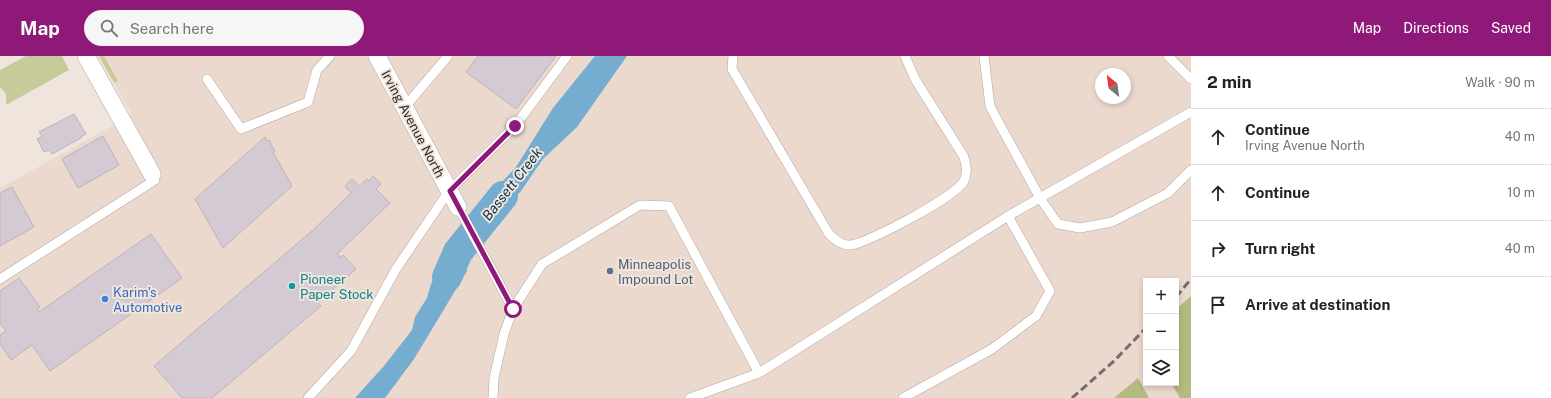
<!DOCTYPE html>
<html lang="en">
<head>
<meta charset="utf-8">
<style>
  :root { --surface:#fff; --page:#f6f6f6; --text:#222; --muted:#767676; --line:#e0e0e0; --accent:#8f1979 }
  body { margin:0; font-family:"Public Sans",sans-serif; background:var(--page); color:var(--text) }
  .controls { position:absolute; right:12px; bottom:12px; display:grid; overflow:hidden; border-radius:0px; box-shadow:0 2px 6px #0003 }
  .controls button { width:36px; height:36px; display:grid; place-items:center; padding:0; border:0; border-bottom:1px solid var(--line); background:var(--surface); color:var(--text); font:20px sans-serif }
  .compass { position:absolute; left:1095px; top:12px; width:36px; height:36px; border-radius:50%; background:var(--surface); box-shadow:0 2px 6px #0003; rotate:331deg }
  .stop { position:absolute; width:12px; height:12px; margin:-9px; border:3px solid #8f1979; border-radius:50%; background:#fff }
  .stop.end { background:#8f1979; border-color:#fff; box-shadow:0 1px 4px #0008 }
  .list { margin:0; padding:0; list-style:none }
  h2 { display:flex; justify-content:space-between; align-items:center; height:52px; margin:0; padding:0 16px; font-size:17px }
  h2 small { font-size:13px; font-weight:400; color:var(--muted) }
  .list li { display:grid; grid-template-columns:26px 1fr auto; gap:12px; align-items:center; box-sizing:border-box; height:56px; padding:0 16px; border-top:1px solid var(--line) }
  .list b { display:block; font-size:15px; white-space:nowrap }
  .list p { margin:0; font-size:13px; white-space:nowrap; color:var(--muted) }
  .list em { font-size:13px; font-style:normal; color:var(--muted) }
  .icon { flex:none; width:22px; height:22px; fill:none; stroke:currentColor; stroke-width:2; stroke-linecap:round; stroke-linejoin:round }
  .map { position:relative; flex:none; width:1191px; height:342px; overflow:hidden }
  header { display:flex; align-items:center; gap:24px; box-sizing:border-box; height:56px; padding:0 20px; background:var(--accent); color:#fff }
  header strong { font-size:19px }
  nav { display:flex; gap:22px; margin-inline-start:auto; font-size:14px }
  .search { width:280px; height:36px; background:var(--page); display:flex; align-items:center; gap:10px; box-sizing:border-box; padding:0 14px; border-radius:22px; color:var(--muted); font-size:15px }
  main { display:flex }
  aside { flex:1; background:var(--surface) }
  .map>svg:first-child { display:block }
  .built { fill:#ebd9cd; fill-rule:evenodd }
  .green { fill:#c7cb9a }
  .forest { fill:#b5ba7f }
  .water { fill:#74add0 }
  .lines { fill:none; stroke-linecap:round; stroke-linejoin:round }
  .river { stroke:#74add0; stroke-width:30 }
  .building { fill:#d4cad3; stroke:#bcb3bc }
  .lane-casing { stroke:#b2a7a0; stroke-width:10 }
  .street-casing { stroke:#b2a7a0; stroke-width:18 }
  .lane { stroke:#fff; stroke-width:9 }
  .street { stroke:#fff; stroke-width:17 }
  .rail { stroke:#756e6a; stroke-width:3; stroke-dasharray:8 4; stroke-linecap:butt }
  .route { stroke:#8f1979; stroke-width:5 }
  .service-dot { fill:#5c6f8a; stroke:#f0e5dd; stroke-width:1.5 }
  .culture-dot { fill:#0f9aa8; stroke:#f0e5dd; stroke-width:1.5 }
  .shop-dot { fill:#3f7fe0; stroke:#f0e5dd; stroke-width:1.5 }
  .labels { text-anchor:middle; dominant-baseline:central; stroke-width:4; stroke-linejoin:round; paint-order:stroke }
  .street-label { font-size:13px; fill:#302c29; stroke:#f0e5dd }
  .service-label { font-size:13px; fill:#4e5e75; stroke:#f0e5dd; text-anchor:start }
  .culture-label { font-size:13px; fill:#0d838f; stroke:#f0e5dd; text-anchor:start }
  .shop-label { font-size:13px; fill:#366cbe; stroke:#f0e5dd; text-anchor:start }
  .water-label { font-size:14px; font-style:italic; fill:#03344d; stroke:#f0e5dd }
</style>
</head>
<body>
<header>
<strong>Map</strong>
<div class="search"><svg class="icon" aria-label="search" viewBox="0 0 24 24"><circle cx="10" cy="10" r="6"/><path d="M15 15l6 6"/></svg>Search here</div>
<nav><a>Map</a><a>Directions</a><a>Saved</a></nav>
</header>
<main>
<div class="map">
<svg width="1191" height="342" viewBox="0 0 1191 342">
  <rect width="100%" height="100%" fill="#f0e5dd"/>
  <!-- built -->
  <path class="built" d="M99,0H1191V342H1149L1138,322L1114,342H0V132L132,59ZM1101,18H1125V42H1101ZM1146,225H1176V327H1146Z"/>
  <!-- green -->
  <path class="green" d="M26,0H62L69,14L6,49V38L0,31V14Z
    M99,0H104L118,25L114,27Z"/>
  <!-- forest -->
  <path class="forest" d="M1191,240V342H1180L1171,327H1176V253Z
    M1138,322L1149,342H1114Z"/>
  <!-- water -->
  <path class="water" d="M595,0H627L577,71L543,103L521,135L480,177L472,162L488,141L516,111L553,52Z
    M463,178L472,194L470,200L465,207L467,215L414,303L385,342H355L384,310L412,274L415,261L427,242L431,228L445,201Z"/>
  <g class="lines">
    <!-- river -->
    <path class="river" d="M447,221L458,196L503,140"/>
  </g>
  <!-- building -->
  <path class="building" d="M478,0H556L516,53L466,16Z
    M74,58L86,78L81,81V82L52,98L49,94L44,96L37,83L42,80L39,76Z
    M103,80L119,109L78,132L62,103Z
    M265,81L267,85L269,84L275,95L273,96L292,130L223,192L195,143Z
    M373,120L381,128L376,133L390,147L337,198L341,201L343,199L356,213L318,247L321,250L212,342H182L154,310L313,174L351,137L345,130L352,123L359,130L367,123L369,125Z
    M12,131L34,171L0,190V137Z
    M151,178L182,222L50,315L32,289L11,304L0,288V279L6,275L0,267V235L19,222L40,251L37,253L39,256Z"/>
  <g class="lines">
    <defs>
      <path id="lane" d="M733,0L732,13L829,178C836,184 842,190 851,189C868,187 957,140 964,125C968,117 966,109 964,101L915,23L905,0
        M984,0L990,50L994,58L1040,142L1058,168L1080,172L1112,166L1168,137L1191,114
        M1168,0L1191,23
        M207,23L241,73L308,46L317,14L330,0
        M404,52L448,0
        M458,151L513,253
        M0,223L155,124L152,118
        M308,342L351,295L396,213L449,135L515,70L567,0
        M493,342L494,322L504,278L513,253L542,208L640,149L669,150L759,317
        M690,342L759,317L1008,160L1191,56
        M903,342L992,293L1036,260L1050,235L1008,160"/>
      <path id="street" d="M86,0L152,118
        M377,0L458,151"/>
    </defs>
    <!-- lane casing -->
    <use href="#lane" class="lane-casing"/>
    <!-- street casing -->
    <use href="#street" class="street-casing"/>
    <!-- lane -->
    <use href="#lane" class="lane"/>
    <!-- street -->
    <use href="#street" class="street"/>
    <!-- rail -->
    <path class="rail" d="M1176,241L1191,223
      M1072,342L1114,305L1146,272"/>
  </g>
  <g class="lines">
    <!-- route -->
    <path class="route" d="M513,253L450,135L515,70"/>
  </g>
  <!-- markers -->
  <circle class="service-dot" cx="610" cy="215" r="4"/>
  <circle class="culture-dot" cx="292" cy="230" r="4"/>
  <circle class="shop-dot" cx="105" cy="243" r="4"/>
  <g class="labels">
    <!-- street labels -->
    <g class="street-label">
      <text transform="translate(413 68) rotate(62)">Irving Avenue North</text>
    </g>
    <!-- service labels -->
    <g class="service-label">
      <text x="618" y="208">Minneapolis<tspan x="618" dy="15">Impound Lot</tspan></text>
    </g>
    <!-- culture labels -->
    <g class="culture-label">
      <text x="300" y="223">Pioneer<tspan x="300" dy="15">Paper Stock</tspan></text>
    </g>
    <!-- shop labels -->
    <g class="shop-label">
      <text x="113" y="236">Karim's<tspan x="113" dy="15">Automotive</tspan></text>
    </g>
    <!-- water labels -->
    <g class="water-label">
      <text transform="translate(512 128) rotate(-52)">Bassett Creek</text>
    </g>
  </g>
</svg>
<div class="controls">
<button>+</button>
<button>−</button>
<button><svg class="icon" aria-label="layers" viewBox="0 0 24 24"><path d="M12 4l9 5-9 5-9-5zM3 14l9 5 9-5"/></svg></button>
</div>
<svg class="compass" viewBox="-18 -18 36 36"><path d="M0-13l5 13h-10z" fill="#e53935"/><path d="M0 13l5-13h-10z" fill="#767676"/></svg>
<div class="stop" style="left:513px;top:253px"></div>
<div class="stop end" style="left:515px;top:70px"></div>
</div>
<aside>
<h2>2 min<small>Walk · 90 m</small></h2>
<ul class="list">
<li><svg class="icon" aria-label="ahead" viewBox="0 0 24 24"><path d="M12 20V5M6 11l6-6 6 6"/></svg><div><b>Continue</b><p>Irving Avenue North</p></div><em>40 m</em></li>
<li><svg class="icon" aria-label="ahead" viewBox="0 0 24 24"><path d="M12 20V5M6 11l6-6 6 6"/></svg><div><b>Continue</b></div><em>10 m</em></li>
<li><svg class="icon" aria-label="right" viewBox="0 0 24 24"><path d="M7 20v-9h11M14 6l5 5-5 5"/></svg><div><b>Turn right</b></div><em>40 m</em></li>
<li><svg class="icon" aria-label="arrive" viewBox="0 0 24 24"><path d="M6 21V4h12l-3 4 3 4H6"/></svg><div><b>Arrive at destination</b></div></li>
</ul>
</aside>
</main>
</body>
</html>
